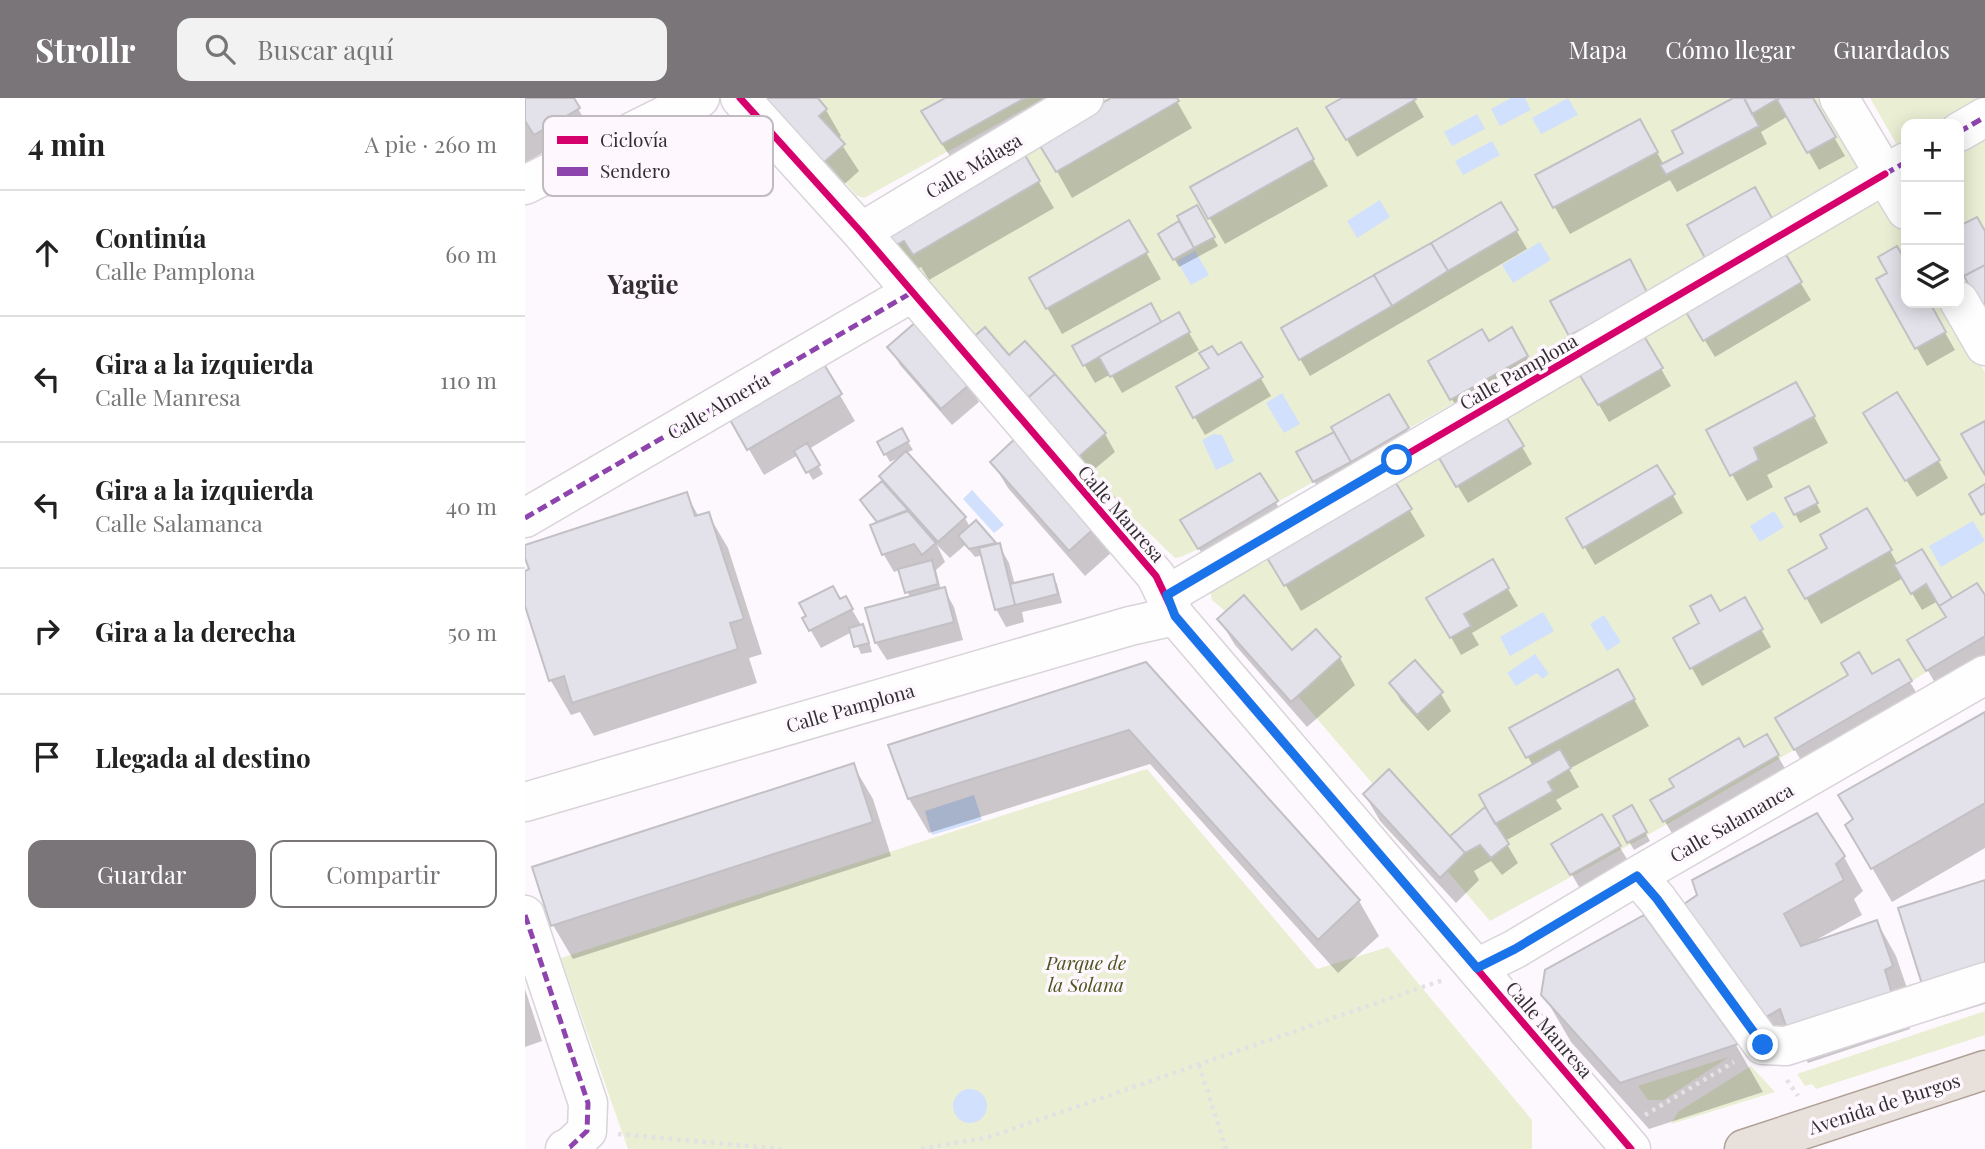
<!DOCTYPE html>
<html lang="es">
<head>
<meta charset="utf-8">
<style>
  :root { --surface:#fff; --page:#f2f2f2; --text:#222; --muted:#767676; --line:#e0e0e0; --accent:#797578 }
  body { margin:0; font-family:"Playfair Display",serif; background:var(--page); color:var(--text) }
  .controls { position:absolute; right:21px; top:21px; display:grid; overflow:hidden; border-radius:14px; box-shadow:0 4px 18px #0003 }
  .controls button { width:63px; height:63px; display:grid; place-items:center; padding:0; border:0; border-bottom:2px solid var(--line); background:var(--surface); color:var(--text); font:35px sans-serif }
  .stop { position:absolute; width:21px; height:21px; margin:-16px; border:5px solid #1a73e8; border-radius:50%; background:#fff }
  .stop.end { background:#1a73e8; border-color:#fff; box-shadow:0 2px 7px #0008 }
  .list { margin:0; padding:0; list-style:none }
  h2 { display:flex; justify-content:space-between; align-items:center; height:91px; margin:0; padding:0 28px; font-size:30px }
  h2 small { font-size:23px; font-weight:400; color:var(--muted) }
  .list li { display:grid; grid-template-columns:46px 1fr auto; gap:21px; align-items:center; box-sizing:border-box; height:126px; padding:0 28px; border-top:2px solid var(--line) }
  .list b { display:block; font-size:26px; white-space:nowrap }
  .list p { margin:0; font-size:23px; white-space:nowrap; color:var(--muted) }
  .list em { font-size:23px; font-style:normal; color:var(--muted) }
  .actions { display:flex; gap:14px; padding:21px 28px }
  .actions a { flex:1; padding:16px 0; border:2px solid var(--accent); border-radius:14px; text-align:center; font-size:24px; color:var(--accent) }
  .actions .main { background:var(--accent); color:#fff }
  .icon { flex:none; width:38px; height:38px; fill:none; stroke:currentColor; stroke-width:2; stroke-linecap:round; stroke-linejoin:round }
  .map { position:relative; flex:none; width:1460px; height:1051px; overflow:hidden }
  header { display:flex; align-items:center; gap:42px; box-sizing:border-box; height:98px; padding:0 35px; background:var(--accent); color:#fff }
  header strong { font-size:33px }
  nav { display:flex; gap:38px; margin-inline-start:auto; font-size:24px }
  .search { width:490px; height:63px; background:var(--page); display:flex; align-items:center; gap:18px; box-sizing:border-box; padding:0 24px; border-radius:14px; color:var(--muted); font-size:26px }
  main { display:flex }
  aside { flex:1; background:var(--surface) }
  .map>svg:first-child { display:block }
  .green { fill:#eaeed3 }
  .water { fill:#d1e0fd }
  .shadow { fill:#0003 }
  .building { fill:#e3e1e9; stroke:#c2c0c4; stroke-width:2 }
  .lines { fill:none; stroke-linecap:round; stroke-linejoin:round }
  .minor-casing { stroke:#d8d4d8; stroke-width:41 }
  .major-casing { stroke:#aea097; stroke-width:41 }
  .path { stroke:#e3e1e3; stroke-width:4.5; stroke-dasharray:3.5 5; stroke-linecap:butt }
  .minor { stroke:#fffeff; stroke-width:38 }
  .major { stroke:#e8e0da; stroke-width:38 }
  .quiet { stroke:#8e44ad; stroke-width:5; stroke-dasharray:10 5; stroke-linecap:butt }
  .cycleway-casing { stroke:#fef7fe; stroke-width:11 }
  .cycleway { stroke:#d6006c; stroke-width:7 }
  .route { stroke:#1a73e8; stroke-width:9 }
  .labels { text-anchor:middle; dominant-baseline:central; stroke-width:7; stroke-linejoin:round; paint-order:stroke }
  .street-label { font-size:19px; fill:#322f31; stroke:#fef7fe }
  .park-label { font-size:19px; font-style:italic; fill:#4c561e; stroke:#fef7fe }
  .district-label { font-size:26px; font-weight:bold; fill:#322f31; stroke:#fef7fe }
  .key { fill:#fef7fe; stroke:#c1bbc0; stroke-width:2 }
  .key-label { font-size:19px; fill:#322f31 }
</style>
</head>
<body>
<header>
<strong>Strollr</strong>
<div class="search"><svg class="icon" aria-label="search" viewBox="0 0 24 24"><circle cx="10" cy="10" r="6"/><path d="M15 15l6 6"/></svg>Buscar aquí</div>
<nav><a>Mapa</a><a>Cómo llegar</a><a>Guardados</a></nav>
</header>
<main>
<aside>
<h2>4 min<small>A pie · 260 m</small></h2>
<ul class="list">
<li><svg class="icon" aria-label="ahead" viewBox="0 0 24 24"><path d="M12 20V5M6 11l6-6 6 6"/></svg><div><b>Continúa</b><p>Calle Pamplona</p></div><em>60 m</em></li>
<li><svg class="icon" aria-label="left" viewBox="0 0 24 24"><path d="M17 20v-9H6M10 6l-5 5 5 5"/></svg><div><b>Gira a la izquierda</b><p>Calle Manresa</p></div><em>110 m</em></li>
<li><svg class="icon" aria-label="left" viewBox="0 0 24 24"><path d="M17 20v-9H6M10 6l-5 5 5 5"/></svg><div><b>Gira a la izquierda</b><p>Calle Salamanca</p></div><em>40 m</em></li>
<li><svg class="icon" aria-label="right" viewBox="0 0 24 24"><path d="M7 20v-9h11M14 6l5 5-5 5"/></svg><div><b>Gira a la derecha</b></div><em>50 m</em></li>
<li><svg class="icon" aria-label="arrive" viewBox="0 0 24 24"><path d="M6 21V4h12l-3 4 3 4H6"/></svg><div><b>Llegada al destino</b></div></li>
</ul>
<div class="actions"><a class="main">Guardar</a><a>Compartir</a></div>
</aside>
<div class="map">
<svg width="1460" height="1051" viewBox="0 0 1460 1051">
  <rect width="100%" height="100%" fill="#fdf8fd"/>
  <!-- green -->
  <path class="green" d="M245,0H519L339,100L331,97Z
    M582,0H1305L1338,67C1146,182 952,293 756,402C736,412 666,460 650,460L549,363L444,243L361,133L506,43Z
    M1345,0H1454L1409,26H1381V42L1372,47Z
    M1460,42V180L1434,134V57Z
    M1355,103L1368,119L1381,141V205H1419L1460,274V538L1387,583L1139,728L965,823L700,513L687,502L685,493L1260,155Z
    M622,671L792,871L863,849L1007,1022V1051H103L36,860Z
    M1460,913V937L1291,991L1287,986L1280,988L1272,976Z
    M1204,959L1138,1002H1123L1113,988Z
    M1226,968L1250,994L1146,1026L1153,1014Z"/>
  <!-- water -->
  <path class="water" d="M986,0H1000L1006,12L975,28L966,11Z
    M1043,0L1053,17L1016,36L1007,20Z
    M952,16L960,31L927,48L919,34Z
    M967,43L975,57L938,77L930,63Z
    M855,102L865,119L832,140L822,123Z
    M1015,144L1026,162L988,185L977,167Z
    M670,153L684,177L666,187L652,163Z
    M757,295L775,326L759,335L741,305Z
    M689,336L697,337L709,363L691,372L677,342Z
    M447,392L479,427L469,435L438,401Z
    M1249,413L1259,429L1235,444L1225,428Z
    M1448,423L1460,443L1416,469L1404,448Z
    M1018,514L1029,533L985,558L975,539Z
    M1079,517L1096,544L1082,553L1065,526Z
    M1010,556L1024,576L1017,581L1012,575L991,588L982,575Z
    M449,697L457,722L407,737L400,713Z
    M428 1008a17 17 0 1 1 34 0a17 17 0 1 1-34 0Z"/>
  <!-- shadow -->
  <path class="shadow" d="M0,0H47L63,28L0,65Z
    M290,0L301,12L316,38L313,41L334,73L306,98L232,14Z
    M423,0H525L434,72L413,40Z
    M590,0H650L667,30L547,100L515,43Z
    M820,0H888L899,19L832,59L804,10Z
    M1212,0H1286L1320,58L1294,72L1263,18L1236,34L1242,46L1152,94L1145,82L1045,136L1012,78L1114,23L1139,67L1161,56Z
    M771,32L803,88L700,146L667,90Z
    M497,55L529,110L404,182L396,169L378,177L363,151Z
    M976,106L1002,151L785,278L758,231Z
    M671,110L693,148L654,169L635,136L657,123Z
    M604,124L636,181L537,236L506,181Z
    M1372,150L1381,167V205H1403L1430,252L1402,268L1353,181L1364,175Z
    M1259,158L1286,202L1190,259L1163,215Z
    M625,208L636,226L653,216L674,252L597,295L586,276L570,285L549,249Z
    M986,232L1012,276L937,318L905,264L963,245Z
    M1118,240L1146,288L1084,324L1056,276Z
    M716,246L746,298L680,337L653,290L686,271L692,259Z
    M365,249L444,287L454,304L427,327L375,267Z
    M484,259L580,336L590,354L560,379Z
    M296,265L330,323L284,351L298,376L288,382L273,357L239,377L205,319Z
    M863,299L892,349L799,401L773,355L811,335Z
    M1286,313L1303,345L1242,377L1248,389L1222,403L1183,333Z
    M980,320L1007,366L943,405L915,359Z
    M376,332L388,352L381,355L440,420L445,429L451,424L471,448L474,447L484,465L490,487L527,478L532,486L537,505L497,514L499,524L481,529L471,511L458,457L450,459L440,447L425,460L412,447L420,464L411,472L416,492L419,491L429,509L438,542L362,562L351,545L385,500L375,472L369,474L359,457L348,428L354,425L337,403L359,383L356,378L375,359L365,364L354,345Z
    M1350,333L1413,362L1423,380L1392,399Z
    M494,340L587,454L560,478L483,390L467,364Z
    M1132,369L1158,415L1070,467L1043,420Z
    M735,377L761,422L684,468L657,422Z
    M868,384L900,438L776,513L744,459Z
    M1283,390L1296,414L1275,425L1263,401Z
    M161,396L174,419L183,416L203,450L237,556L224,560L232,585L69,638L55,614L46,617L26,583L0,503V475L6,473L0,448Z
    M1342,412L1373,467L1396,453L1426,502L1460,500V562L1413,590L1385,542L1423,519L1413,503L1397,512L1378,480L1296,526L1266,473L1305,451Z
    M967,464L993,508L947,535L954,547L936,557L904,500Z
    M320,500L342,537L347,554L336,556L327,534L296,550L279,521Z
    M1219,501L1246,549L1177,588L1150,540Z
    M694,521L767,555L791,534L815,560L830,587L782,629L710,547Z
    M1373,564L1401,611L1285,678L1252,621L1347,579Z
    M621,566L834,803L854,838L813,875L625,666L404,735L384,701L365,648Z
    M1093,573L1124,628L1044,671L1054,689L1031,702L1037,711L980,743L993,765L977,777L966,763L949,773L954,782L931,805L855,723L840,697L924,740L1008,668L987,631Z
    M866,585L916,596L926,613L903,633L876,603Z
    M1460,616V750L1367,804L1322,727Z
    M1241,638L1268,684L1155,749L1128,703Z
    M328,667L348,701L366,758L48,861L28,827Z
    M1107,710L1125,743L1109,752L1090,719Z
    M1076,718L1105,766L1057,794L1029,746Z
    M1319,759L1338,793L1329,801L1337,817L1293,841L1294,843L1352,824L1371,858L1386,902L1378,906L1385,931L1283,965L1273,946L1262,952L1181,840Z
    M1460,784V906L1418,919L1399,885Z
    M1118,819L1211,947L1238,994L1124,1031L1046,944L1018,896Z
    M0,891L17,943L0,949Z"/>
  <!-- building -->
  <path class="building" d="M0,0H49L55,10L9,37L0,23Z
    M225,0H293L302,11L294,18L320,46L290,72Z
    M420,0H500L417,46L396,13Z
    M586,0H652L654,3L531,74L512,43Z
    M817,0H890L891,1L821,42L801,9Z
    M1208,0H1219L1234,28L1141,77L1135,67L1158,55L1147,33Z
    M1219,0H1254L1227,16Z
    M1255,0H1288L1311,39L1282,55L1252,2Z
    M1115,21L1133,54L1028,110L1010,77Z
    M772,30L789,61L683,121L665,89Z
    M497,52L515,83L388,157L379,143L362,152L368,126Z
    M1230,89L1248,122L1180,160L1162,127Z
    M976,104L993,132L923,173L906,145Z
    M672,107L690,139L669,150L652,118Z
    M1452,119L1460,133V167L1439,178L1434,167V128Z
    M604,122L623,154L521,211L504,180Z
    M654,123L669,150L648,162L633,136Z
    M906,145L923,173L867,208L849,177Z
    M1372,148L1381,164V205H1405L1421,234L1390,251L1351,181L1362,175L1353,159Z
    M1260,155L1277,184L1178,243L1161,214Z
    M1105,161L1123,196L1044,238L1025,203Z
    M1460,167V218L1439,178Z
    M849,177L867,208L774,262L756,230Z
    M626,205L636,224L558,268L547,248Z
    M654,214L665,234L585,279L574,259Z
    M392,223L445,286L416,311L362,249Z
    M460,229L484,257L500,243L530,276L498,304L444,243Z
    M987,229L1003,258L925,302L903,263L957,231L964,243Z
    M1119,238L1138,270L1073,307L1054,276Z
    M716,244L738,279L668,320L651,289L684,270L674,255L687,248L693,257Z
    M297,263L317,296L222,352L203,318Z
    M530,276L581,335L549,363L498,304Z
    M1271,284L1290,318L1229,350L1234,362L1205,378L1181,332Z
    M1372,294L1415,362L1380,383L1338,315Z
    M864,296L884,330L826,364L806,329Z
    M980,317L999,348L931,389L913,358Z
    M1460,323V377L1436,336Z
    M377,330L384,343L359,357L352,344Z
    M809,334L826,364L788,384L771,354Z
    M494,337L573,427L544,453L465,364Z
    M282,345L295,367L281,375L269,353Z
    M381,353L441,419L413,444L354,378Z
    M1132,367L1150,396L1058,450L1041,420Z
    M735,375L753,403L673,451L655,422Z
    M869,382L887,411L759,488L741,458Z
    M357,383L383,412L352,424L335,402Z
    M1460,386V415L1456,417L1444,396Z
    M1284,388L1293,405L1269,417L1260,400Z
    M162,394L170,418L184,414L219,521L205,525L213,551L47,605L39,578L24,583L0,508V473L4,471L0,460V447Z
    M1342,410L1367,452L1280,501L1263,472L1302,450L1295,437Z
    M383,413L411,445L397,457L389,446L357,457L345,427Z
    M451,422L471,445L444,451L433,438Z
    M475,445L490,507L470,512L454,450Z
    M1397,451L1427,500L1414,508L1401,486L1386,496L1369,467Z
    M968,461L984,490L939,516L946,528L925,540L901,500Z
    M407,462L413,486L380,495L373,471Z
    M528,476L533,496L490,507L485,486Z
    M1452,485L1460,497V538L1401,573L1382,542L1421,519L1414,508Z
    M308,488L315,501L321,498L328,511L284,533L277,520L281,518L274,505Z
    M420,489L429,524L350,545L340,510Z
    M719,497L767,552L791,531L816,559L766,604L692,521Z
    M1186,497L1195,513L1220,499L1238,531L1165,571L1148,540L1174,525L1165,508Z
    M338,526L344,545L329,549L324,530Z
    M1334,554L1347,576L1374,561L1387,583L1269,652L1250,620L1323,577L1316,565Z
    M890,562L918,594L892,617L864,585Z
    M621,564L835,802L793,842L604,632L383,701L363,647Z
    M1093,571L1110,601L1001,660L984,630Z
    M1460,614V705L1346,771L1320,727L1328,721L1313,697Z
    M1242,636L1254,657L1138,724L1125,702L1149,689L1144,681L1214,640L1219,649Z
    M1035,651L1046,670L1023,684L1028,693L970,726L954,697Z
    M329,665L348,724L26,828L7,769Z
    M864,671L940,755L915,780L838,696Z
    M1107,707L1122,734L1102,745L1088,718Z
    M960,709L984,746L966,760L955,747L940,755L925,738Z
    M1292,715L1320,758L1311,766L1319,782L1259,816L1276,848L1352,822L1368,868L1360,872L1367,896L1262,931L1255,911L1241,919L1159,806L1172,797L1167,782Z
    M1077,716L1096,748L1045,777L1026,746Z
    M1460,782V866L1397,886L1373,810Z
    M1119,817L1213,946L1095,985L1016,897L1020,872Z"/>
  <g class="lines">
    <defs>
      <path id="minor" d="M215,0L336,134L631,478L650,518L1106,1051
        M1314,0L1381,112
        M1434,34L1460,19
        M0,87L175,0
        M336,134L559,0
        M1434,203L1460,248
        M0,420L386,195
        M642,497L1381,64
        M0,704L605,528L650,518
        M1112,778L1132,801L1238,947L1261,948L1460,884
        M0,817L63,1005L62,1033L45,1049L40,1051
        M952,870L990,851L1112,778L1460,577"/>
      <path id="major" d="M1219,1051L1460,972"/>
    </defs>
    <!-- minor casing -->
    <use href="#minor" class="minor-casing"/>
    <!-- major casing -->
    <use href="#major" class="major-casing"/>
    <!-- path -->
    <path class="path" d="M674,967L701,1051
      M1262,982L1273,998
      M1120,1017L1209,964
      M93,1036L256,1051
      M396,1051L464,1039L918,882"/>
    <!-- minor -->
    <use href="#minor" class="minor"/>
    <!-- major -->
    <use href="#major" class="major"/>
    <!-- quiet -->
    <path class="quiet" d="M1434,34L1460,19
      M1360,76L1381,64
      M0,420L386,195
      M0,817L63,1005L62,1033L45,1049L40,1051"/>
    <defs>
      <path id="cycleway" d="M215,0L336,134L631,478L650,518L1106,1051
        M642,497L1360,76"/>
    </defs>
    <!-- cycleway casing -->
    <use href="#cycleway" class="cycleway-casing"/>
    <!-- cycleway -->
    <use href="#cycleway" class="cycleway"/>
  </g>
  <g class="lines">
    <!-- route -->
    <path class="route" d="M872,362L642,497L650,518L952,870L990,851L1112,778L1132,801L1238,947"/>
  </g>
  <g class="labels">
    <!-- street labels -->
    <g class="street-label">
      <text transform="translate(448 67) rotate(-31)">Calle Málaga</text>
      <text transform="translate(993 273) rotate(-30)">Calle Pamplona</text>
      <text transform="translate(193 307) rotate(-30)">Calle Almería</text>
      <text transform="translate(597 415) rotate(49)">Calle Manresa</text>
      <text transform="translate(325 609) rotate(-16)">Calle Pamplona</text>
      <text transform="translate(1206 724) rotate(-30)">Calle Salamanca</text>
      <text transform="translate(1025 931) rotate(49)">Calle Manresa</text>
      <text transform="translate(1359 1005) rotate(-18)">Avenida de Burgos</text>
    </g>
    <!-- park labels -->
    <g class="park-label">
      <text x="561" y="864">Parque de<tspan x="561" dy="22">la Solana</tspan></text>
    </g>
    <!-- district labels -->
    <g class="district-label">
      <text x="118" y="185">Yagüe</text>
    </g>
  </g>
  <!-- legend -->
  <rect x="18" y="18" width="230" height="80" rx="10" class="key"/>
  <rect x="32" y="38" width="31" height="8" fill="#d6006c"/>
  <rect x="32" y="69" width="31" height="9" fill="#8e44ad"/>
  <g class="key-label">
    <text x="75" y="49">Ciclovía</text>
    <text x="75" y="80">Sendero</text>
  </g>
</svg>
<div class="controls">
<button>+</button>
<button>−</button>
<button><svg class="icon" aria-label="layers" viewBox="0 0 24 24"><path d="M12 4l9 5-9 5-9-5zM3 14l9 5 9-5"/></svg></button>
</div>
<div class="stop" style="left:872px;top:362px"></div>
<div class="stop end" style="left:1238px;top:947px"></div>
</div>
</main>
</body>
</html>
